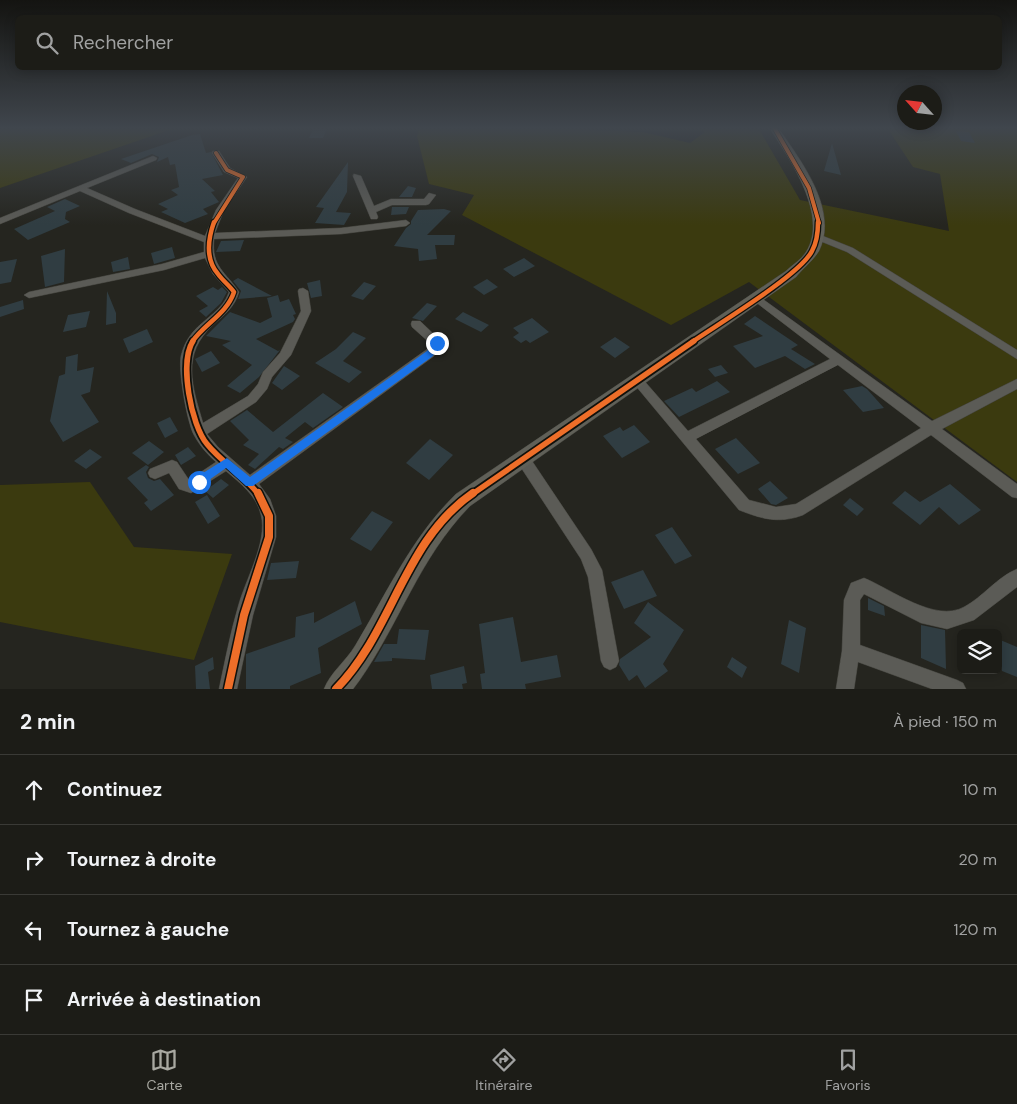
<!DOCTYPE html>
<html lang="fr">
<head>
<meta charset="utf-8">
<style>
  :root { --surface:#1c1c17; --page:#252520; --text:#f1f3f6; --muted:#a0a1a1; --line:#3a3a36; --accent:#a8a8a1 }
  body { margin:0; font-family:"DM Sans",sans-serif; background:var(--page); color:var(--text) }
  .controls { position:absolute; right:15px; bottom:15px; display:grid; overflow:hidden; border-radius:8px; box-shadow:0 2px 12px #0003 }
  .controls button { width:45px; height:45px; display:grid; place-items:center; padding:0; border:0; border-bottom:1px solid var(--line); background:var(--surface); color:var(--text); font:25px sans-serif }
  .compass { position:absolute; left:897px; top:85px; width:45px; height:45px; border-radius:50%; background:var(--surface); box-shadow:0 2px 12px #0003; rotate:297deg }
  .stop { position:absolute; width:15px; height:15px; margin:-11px; border:4px solid #1a73e8; border-radius:50%; background:#fff }
  .stop.end { background:#1a73e8; border-color:#fff; box-shadow:0 1px 5px #0008 }
  .list { margin:0; padding:0; list-style:none }
  h2 { display:flex; justify-content:space-between; align-items:center; height:65px; margin:0; padding:0 20px; font-size:21px }
  h2 small { font-size:16px; font-weight:400; color:var(--muted) }
  .list li { display:grid; grid-template-columns:32px 1fr auto; gap:15px; align-items:center; box-sizing:border-box; height:70px; padding:0 20px; border-top:1px solid var(--line) }
  .list b { display:block; font-size:19px; white-space:nowrap }
  .list em { font-size:16px; font-style:normal; color:var(--muted) }
  .icon { flex:none; width:28px; height:28px; fill:none; stroke:currentColor; stroke-width:2; stroke-linecap:round; stroke-linejoin:round }
  .map { position:relative; flex:none; width:1017px; height:689px; overflow:hidden }
  .search { position:absolute; background:var(--surface); box-shadow:0 2px 12px #0003; left:15px; right:15px; top:15px; height:55px; display:flex; align-items:center; gap:12px; box-sizing:border-box; padding:0 18px; border-radius:8px; color:var(--muted); font-size:19px }
  .sheet { height:345px; background:var(--surface) }
  nav { display:flex; justify-content:space-around; align-items:center; box-sizing:border-box; height:70px; border-top:1px solid var(--line); background:var(--surface); font-size:14px; color:var(--muted) }
  nav a { display:grid; justify-items:center; gap:2px }
  nav .on { color:var(--accent) }
  .map>svg:first-child { display:block }
  .green { fill:#3b3a0f }
  .building { fill:#303d42 }
  .lines { fill:none; stroke-linecap:round; stroke-linejoin:round }
  .street-casing { stroke:#43433d; stroke-width:1 }
  .secondary-casing { stroke:#43433d; stroke-width:1 }
  .street { fill:#5b5b56; fill-rule:evenodd }
  .secondary { fill:#606058; fill-rule:evenodd }
  .cycleway-far3-casing { stroke:#10100b; stroke-width:5.5 }
  .cycleway-far2-casing { stroke:#10100b; stroke-width:7 }
  .cycleway-far1-casing { stroke:#10100b; stroke-width:9 }
  .cycleway-casing { stroke:#10100b; stroke-width:11 }
  .cycleway-far3 { stroke:#ee6e29; stroke-width:4 }
  .cycleway-far2 { stroke:#ee6e29; stroke-width:4.5 }
  .cycleway-far1 { stroke:#ee6e29; stroke-width:5.5 }
  .cycleway { stroke:#ee6e29; stroke-width:8 }
  .route { fill:#1a73e8 }
</style>
</head>
<body>
<div class="map">
<svg width="1017" height="689" viewBox="0 0 1017 689">
  <rect width="100%" height="100%" fill="#25251f"/>
  <!-- green -->
  <path class="green" d="M0,129H172L0,188Z
    M419,129H572L643,132L690,143L705,132L698,129H759L800,200L949,231L940,174L913,167L888,129H1017V482L749,282L671,325L462,215L474,195L429,184L417,136Z
    M90,482L134,547L232,554L194,660L0,622V485Z"/>
  <!-- building -->
  <path class="building" d="M313,129H327L323,138H309Z
    M956,131L969,132L975,143L961,141Z
    M200,134L206,153L211,152L223,175L202,179L215,191L211,192L219,202L203,209L208,214L185,223L161,212L168,209L158,204L178,195L171,190L179,187L175,164L170,165L168,157L144,168L157,162L159,157L152,154L131,163L121,159L192,135Z
    M832,143L841,175L824,171Z
    M348,162L347,192L336,212L351,213L344,225L315,223L324,208L316,207Z
    M408,186L416,188L412,197H399Z
    M65,199L80,206L66,212L65,219L70,222L28,240L14,229L55,211L47,207Z
    M392,207H409L406,214L391,215Z
    M444,209L451,211L427,235H455L454,245H435L437,259L419,261L418,249L394,246L406,228L411,224V221L418,210Z
    M244,240L240,251L216,252L221,241Z
    M172,247L175,258L154,264L151,253Z
    M65,249L64,282L45,287L41,256Z
    M128,257L130,269L113,272L111,262Z
    M524,258L535,266L514,277L503,269Z
    M17,259L11,282L0,284V262Z
    M238,278L272,296L238,299L241,291L233,281Z
    M487,279L498,287L484,295L473,287Z
    M320,280L322,296L311,298L307,283Z
    M364,282L376,286L363,300L351,296Z
    M213,287L218,290L222,287L227,292L221,303L206,317L199,311L208,306L196,296Z
    M107,291L116,313V323L106,325Z
    M278,295L280,302L289,299L296,314L293,315L295,319L293,322L256,339L278,351L280,350L259,377L240,393L227,386L252,365L222,345L231,341L206,336L230,312L260,323L272,317L267,298Z
    M23,300L24,309L0,317V307Z
    M427,303L437,306L423,321L412,318Z
    M90,311L86,327L63,332L68,315Z
    M463,312L489,325L481,332L455,319Z
    M755,316L798,345L791,349L815,364L805,369L785,356L755,368L733,346L763,336L744,324Z
    M532,318L549,332L530,343L526,340L521,343L513,337L519,333L513,328Z
    M147,329L153,342L129,353L123,339Z
    M353,332L366,338L343,361L362,372L349,383L315,363L336,349Z
    M615,337L630,347L615,358L600,347Z
    M211,351L220,363L202,372L195,359Z
    M78,354L77,371L94,367L90,392L81,395L99,422L63,442L50,421L59,376L65,374L66,357Z
    M721,365L728,373L715,377L708,369Z
    M284,366L300,376L282,390L272,383Z
    M717,381L730,392L679,417L664,401L692,388L696,392Z
    M862,386L867,389L884,408L863,412L843,390Z
    M323,393L343,407L313,428L305,422L285,438L293,442L283,449L279,447L255,469L248,465L259,454L243,445L249,440L230,421L247,410L273,432Z
    M170,417L178,431L165,438L157,423Z
    M634,425L650,442L622,458L603,436L620,427L623,431Z
    M736,438L760,463L738,474L715,449Z
    M430,439L453,455L429,480L406,463Z
    M149,441L164,452L148,465L132,453Z
    M188,447L196,456L181,465L175,455Z
    M90,449L102,457L86,469L74,461Z
    M146,465L149,467L146,472L148,478L154,481L160,479L174,495L151,511L144,503L148,500L127,478Z
    M221,479L229,485L213,498L205,491Z
    M770,481L788,498L776,505L771,504L758,489Z
    M950,484L981,510L959,525L939,507L920,525L892,503L905,491L920,502Z
    M207,495L220,516L208,524L195,502Z
    M850,498L864,509L857,516L843,505Z
    M372,511L393,522L371,551L350,539Z
    M672,527L692,556L675,564L655,535Z
    M299,561L296,578L267,580L271,563Z
    M643,570L657,596L624,609L611,582Z
    M868,598L884,606L885,616L868,610Z
    M355,601L362,624L318,648L321,673L290,686V689H246V654L295,637L296,617L314,612V623Z
    M648,602L684,630L663,664L668,671L645,688L637,675L629,681L619,665L620,659L651,637L634,623Z
    M513,617L521,662L557,655L561,677L525,684L526,689H482L480,674L485,673L479,624Z
    M789,620L806,628L799,673L781,664Z
    M921,625L945,630L946,669L921,658Z
    M399,629L429,630L425,660L392,658V661L374,662L384,644H397Z
    M998,639L1017,647V677L1002,671Z
    M213,657L214,669L208,672L210,689H196L195,666Z
    M732,657L747,667L742,678L727,667Z
    M464,666L467,683L462,684L463,689H432L430,675Z"/>
  <g class="lines">
    <defs>
      <path id="street" d="M213,151H219L230,168L247,177L224,210L215,233L341,228L406,220L410,223L406,226L341,234L214,239C211,267 226,272 239,292C235,307 224,315 213,325C181,354 192,386 203,423L248,396L258,384L263,372L280,353L301,311L298,291L299,289L303,288L308,291L311,311L291,355L272,377L267,389L256,402L207,434L218,447L250,475L426,350L431,344L412,327L411,324L412,321H420L443,343L434,356L259,484L270,499L276,516V537L253,615L237,689H219C225,661 230,634 238,607C245,580 268,542 261,515C257,496 240,483 226,471L191,493L179,489L169,473L155,479L150,477L148,473L150,469L172,460L177,462L189,480L216,462C207,454 200,446 194,435C187,422 178,371 181,356C183,347 187,339 193,332C205,318 223,310 229,292L213,274L205,258L164,270L29,298L24,295L29,292L162,264L204,252V242L129,213L80,191L0,224V218L153,156L157,158L156,160L87,188L135,209L205,236L216,210L238,178L224,172L212,153Z
        M354,174L361,176L374,206L391,199H424L429,193L436,195L429,204L426,205H392L376,212L378,217L377,219H371L353,176Z
        M818,234L853,248L1017,350V359L847,252L815,239L813,237Z
        M757,295L932,421L1017,379V389L942,429L1017,484V498L1012,497L931,435L803,515C779,524 762,519 739,510L630,379L632,376H640L688,431L830,359L753,300L752,298ZM838,365L921,428L796,504L776,507L749,500L696,439Z
        M523,453L528,455L591,549L602,570L619,661L616,667L610,670L604,667L601,661L588,577L581,559L518,463L516,459L518,455Z
        M1017,569V587L974,620L947,629L921,623L864,594L860,600V645L957,680L963,683L966,689H932L858,662L854,689H836L842,651L844,600L851,583L864,578C891,589 935,623 964,607C983,597 997,577 1017,569Z"/>
      <path id="secondary" d="M770,129H779C801,161 839,210 819,251C813,261 803,268 796,277L470,506C419,558 400,623 359,681L353,689H324C330,673 346,661 355,646C387,593 411,538 456,494L786,271C792,265 801,260 806,252C829,216 790,159 770,129Z"/>
    </defs>
    <!-- street casing -->
    <use href="#street" class="street-casing"/>
    <!-- secondary casing -->
    <use href="#secondary" class="secondary-casing"/>
    <!-- street -->
    <use href="#street" class="street"/>
    <!-- secondary -->
    <use href="#secondary" class="secondary"/>
    <defs>
      <path id="cycleway-far3" d="M775,129L809,188L819,223
        M214,223L243,177L227,170L216,153"/>
      <path id="cycleway-far2" d="M192,342C204,324 227,314 234,292C229,285 223,281 218,274C205,259 208,239 214,222
        M692,342C718,324 800,275 812,251C817,242 818,232 818,222"/>
      <path id="cycleway-far1" d="M193,341C179,362 191,425 207,444C222,463 244,475 259,495
        M471,495L694,341"/>
      <path id="cycleway" d="M228,689L244,615L269,537V516L258,493
        M336,689C392,633 404,540 473,493"/>
    </defs>
    <!-- cycleway-far3 casing -->
    <use href="#cycleway-far3" class="cycleway-far3-casing"/>
    <!-- cycleway-far2 casing -->
    <use href="#cycleway-far2" class="cycleway-far2-casing"/>
    <!-- cycleway-far1 casing -->
    <use href="#cycleway-far1" class="cycleway-far1-casing"/>
    <!-- cycleway casing -->
    <use href="#cycleway" class="cycleway-casing"/>
    <!-- cycleway-far3 -->
    <use href="#cycleway-far3" class="cycleway-far3"/>
    <!-- cycleway-far2 -->
    <use href="#cycleway-far2" class="cycleway-far2"/>
    <!-- cycleway-far1 -->
    <use href="#cycleway-far1" class="cycleway-far1"/>
    <!-- cycleway -->
    <use href="#cycleway" class="cycleway"/>
  </g>
  <!-- sky -->
  <linearGradient id="sky" x2="0" y2="1"><stop stop-color="#141411"/><stop offset="0.57" stop-color="#40464d"/><stop offset="1" stop-color="#40464d" stop-opacity="0"/></linearGradient>
  <rect width="1017" height="225" fill="url(#sky)"/>
  <!-- route -->
  <path class="route" d="M434,341L441,343L433,356L253,486H246L226,468L202,485H195V478L227,458L250,477L427,351Z"/>
</svg>
<div class="controls">
<button><svg class="icon" aria-label="layers" viewBox="0 0 24 24"><path d="M12 4l9 5-9 5-9-5zM3 14l9 5 9-5"/></svg></button>
</div>
<svg class="compass" viewBox="-18 -18 36 36"><path d="M0-13l5 13h-10z" fill="#e53935"/><path d="M0 13l5-13h-10z" fill="#a0a1a1"/></svg>
<div class="stop" style="left:199px;top:482px"></div>
<div class="stop end" style="left:437px;top:343px"></div>
<div class="search"><svg class="icon" aria-label="search" viewBox="0 0 24 24"><circle cx="10" cy="10" r="6"/><path d="M15 15l6 6"/></svg>Rechercher</div>
</div>
<section class="sheet">
<h2>2 min<small>À pied · 150 m</small></h2>
<ul class="list">
<li><svg class="icon" aria-label="ahead" viewBox="0 0 24 24"><path d="M12 20V5M6 11l6-6 6 6"/></svg><div><b>Continuez</b></div><em>10 m</em></li>
<li><svg class="icon" aria-label="right" viewBox="0 0 24 24"><path d="M7 20v-9h11M14 6l5 5-5 5"/></svg><div><b>Tournez à droite</b></div><em>20 m</em></li>
<li><svg class="icon" aria-label="left" viewBox="0 0 24 24"><path d="M17 20v-9H6M10 6l-5 5 5 5"/></svg><div><b>Tournez à gauche</b></div><em>120 m</em></li>
<li><svg class="icon" aria-label="arrive" viewBox="0 0 24 24"><path d="M6 21V4h12l-3 4 3 4H6"/></svg><div><b>Arrivée à destination</b></div></li>
</ul>
</section>
<nav>
<a class="on"><svg class="icon" aria-label="map" viewBox="0 0 24 24"><path d="M3 6l6-2 6 2 6-2v14l-6 2-6-2-6 2zM9 4v14M15 6v14"/></svg>Carte</a>
<a><svg class="icon" aria-label="directions" viewBox="0 0 24 24"><path d="M12 3l9 9-9 9-9-9zM9 14v-3h6M13 9l2 2-2 2"/></svg>Itinéraire</a>
<a><svg class="icon" aria-label="saved" viewBox="0 0 24 24"><path d="M7 4h10v16l-5-4-5 4z"/></svg>Favoris</a>
</nav>
</body>
</html>
